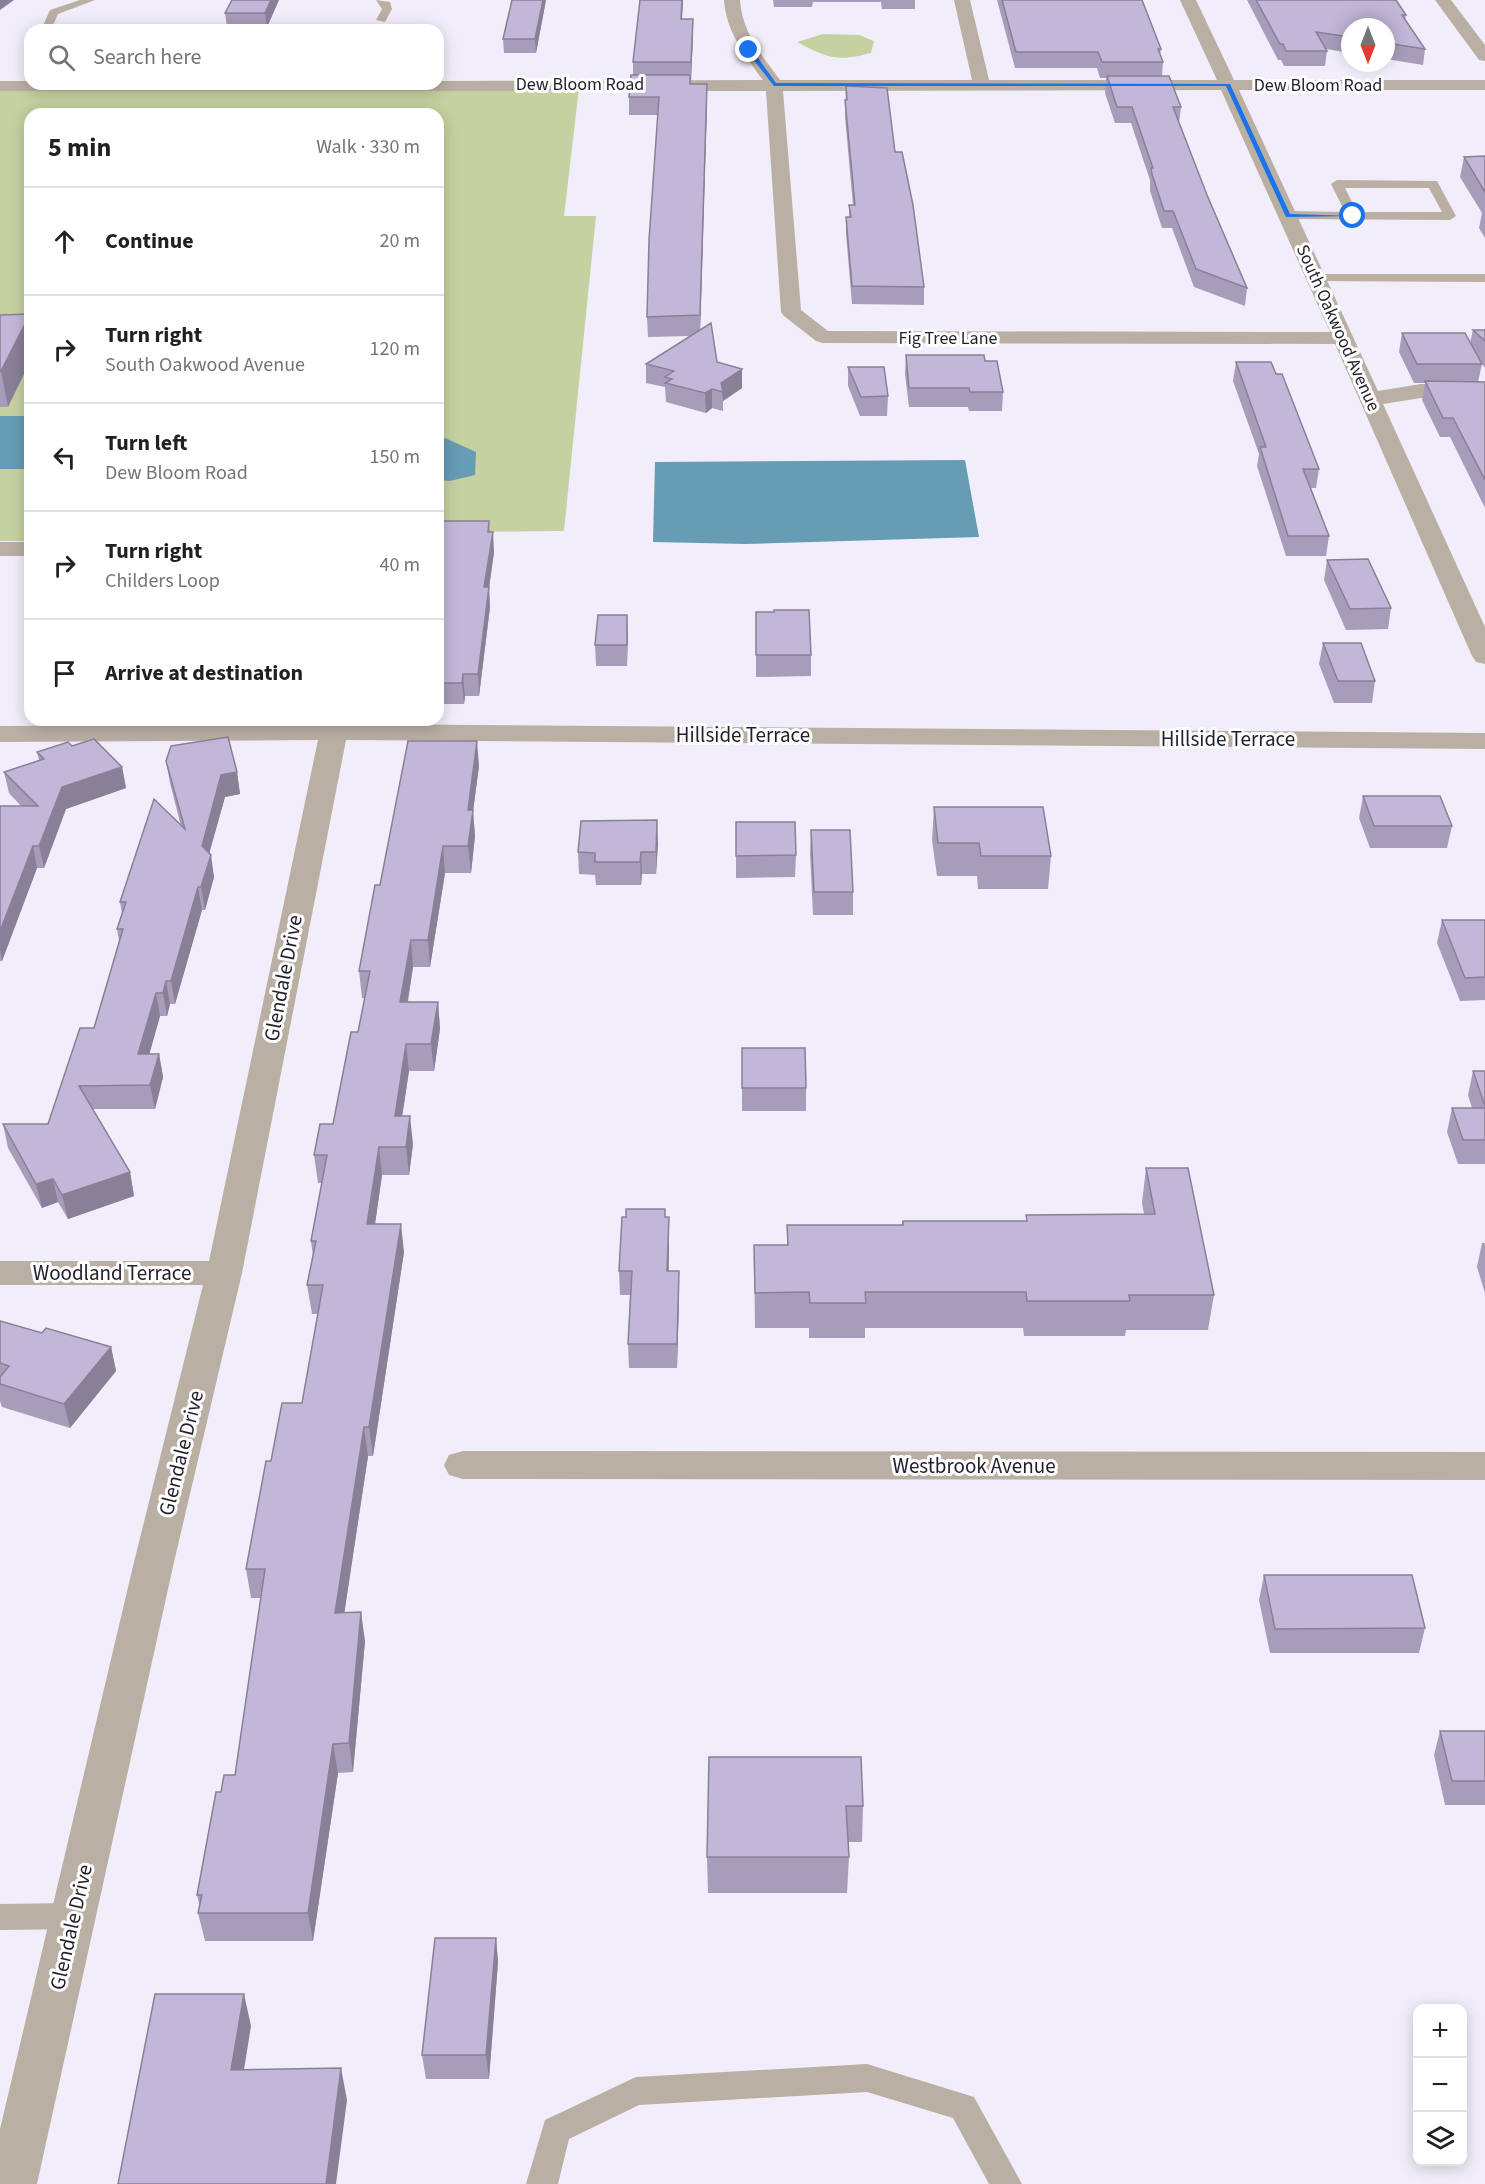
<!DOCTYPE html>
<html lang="en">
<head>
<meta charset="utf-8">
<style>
  :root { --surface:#fff; --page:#f6f6f6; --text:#202124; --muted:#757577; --line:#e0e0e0 }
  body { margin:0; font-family:"Source Sans 3",sans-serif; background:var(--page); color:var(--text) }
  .controls { position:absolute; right:18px; bottom:18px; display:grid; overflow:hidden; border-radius:12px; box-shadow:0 3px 15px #0003 }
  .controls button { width:54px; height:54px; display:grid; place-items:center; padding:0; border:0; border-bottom:2px solid var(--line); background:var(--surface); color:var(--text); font:30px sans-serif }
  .compass { position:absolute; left:1341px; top:18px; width:54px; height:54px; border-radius:50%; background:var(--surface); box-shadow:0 3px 15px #0003; rotate:180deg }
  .stop { position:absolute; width:18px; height:18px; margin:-14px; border:4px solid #1a73e8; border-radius:50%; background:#fff }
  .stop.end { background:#1a73e8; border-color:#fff; box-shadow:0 2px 6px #0008 }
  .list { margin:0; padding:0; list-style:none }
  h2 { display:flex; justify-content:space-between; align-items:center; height:78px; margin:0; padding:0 24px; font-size:26px }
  h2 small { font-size:20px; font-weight:400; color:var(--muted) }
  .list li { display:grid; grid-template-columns:39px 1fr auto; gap:18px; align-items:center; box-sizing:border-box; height:108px; padding:0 24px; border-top:2px solid var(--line) }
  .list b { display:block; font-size:22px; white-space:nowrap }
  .list p { margin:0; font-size:20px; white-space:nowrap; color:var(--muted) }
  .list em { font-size:20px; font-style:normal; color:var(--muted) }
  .icon { flex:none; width:33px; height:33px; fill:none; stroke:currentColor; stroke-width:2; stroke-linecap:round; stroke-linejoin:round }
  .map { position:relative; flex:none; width:1485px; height:2184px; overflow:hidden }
  .search { position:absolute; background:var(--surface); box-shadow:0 3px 15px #0003; left:24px; top:24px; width:420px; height:66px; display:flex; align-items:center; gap:15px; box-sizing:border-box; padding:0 21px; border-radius:18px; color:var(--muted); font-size:22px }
  .panel { position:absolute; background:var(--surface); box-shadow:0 3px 15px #0003; left:24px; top:108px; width:420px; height:618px; border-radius:18px }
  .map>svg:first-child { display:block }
  .green { fill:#c5d1a0 }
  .water { fill:#679cb5 }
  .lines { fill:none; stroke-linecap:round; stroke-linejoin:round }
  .service { fill:#baafa3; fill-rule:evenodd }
  .minor { fill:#baafa3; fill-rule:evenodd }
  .wall { fill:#a79dba }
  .shaded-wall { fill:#888097 }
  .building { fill:#c2b7d8; stroke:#888097; stroke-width:1.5 }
  .route { fill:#1a73e8 }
  .labels { text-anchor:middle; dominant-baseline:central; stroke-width:6; stroke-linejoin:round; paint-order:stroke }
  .far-street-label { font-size:18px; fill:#221e2a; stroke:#fdfdfd }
  .street-label { font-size:21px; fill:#221e2a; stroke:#fdfdfd }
</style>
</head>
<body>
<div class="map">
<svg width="1485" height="2184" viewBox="0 0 1485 2184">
  <rect width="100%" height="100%" fill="#f1edfa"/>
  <!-- green -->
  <path class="green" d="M823,34L859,35L874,41L871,53C837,62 827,58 797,42Z
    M579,88L564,216H596L564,531L438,532V114H30V541H0V89Z"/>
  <!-- water -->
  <path class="water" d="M0,416H30V469H0Z
    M438,438H445L476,452L475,475L450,481L438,480Z
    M965,460L979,537L746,544L653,542L655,462Z"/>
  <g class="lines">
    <!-- service -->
    <path class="service" d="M80,0H95L58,14L51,30H41L50,10Z
      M376,0L390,2L392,9L385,22L376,20L382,9Z
      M1337,180L1437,181L1456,216L1450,220L1288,219L1282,215L1288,211L1345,212L1331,184ZM1345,188H1429L1442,212H1357Z
      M1316,274H1485V282L1311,281L1310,278L1311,275Z
      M73,1903L83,1907L88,1916L83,1925L73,1929L0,1930V1904Z
      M867,2064L974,2097L1022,2184H989L953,2118L867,2092L639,2105L569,2139L558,2184H526L545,2120L636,2077Z"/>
    <!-- minor -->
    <path class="minor" d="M724,0H740C742,32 762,56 780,80H972L954,0H970L989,80H1217L1180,0H1196L1234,80H1485V90H1239L1378,391L1421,384L1485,385V399L1421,398L1383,404L1485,627V664L1476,662L1472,656L1335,344L823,343L816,341L784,316L781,312L766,91H0V81H30V84H438V81L763,80C745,56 726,31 724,0ZM1221,90L1330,332L828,331L801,310L783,91Z
      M1435,0H1451L1485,45V61L1479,60Z
      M0,542H30V556H0Z
      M322,720H350L349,724L1485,733V749L346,740L242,1273L174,1562L37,2184H0V2129L134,1562L203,1285H0V1261H209L318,740L0,742V726L322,724Z
      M463,1451L1485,1452V1480L463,1479L449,1475L444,1465L449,1455Z"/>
  </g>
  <!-- wall -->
  <path class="wall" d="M279,0L267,27H227L225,13Z
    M512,0H546L536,53H504L503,39Z
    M683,0L682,19H693V35L691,84L707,102L700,329L717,362L742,388L723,401V411L712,408L706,413L666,402L665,387L646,383V364L690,336L648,337L647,317L658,115H629V97L633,75V62Z
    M773,0H915V9H882L881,2H813L812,7H774Z
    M997,0H1142L1161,49L1160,55L1163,62L1162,76L1181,107L1179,123L1207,195L1247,288L1245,306L1194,287L1172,228H1162L1150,191V180L1131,123H1115L1105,93L1106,78H1100L1097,68H1015Z
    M1247,0H1396L1406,15L1405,20L1425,49L1423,65L1386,59V27H1350V53L1326,49L1327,51L1325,66H1284L1281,60H1278Z
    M846,86L895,152L924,287V305L852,304L846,234V217H849V205H853L845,117Z
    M1485,156V238L1479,228L1482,213L1460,177L1464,157Z
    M0,315L8,407H0Z
    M1473,330H1485V368L1482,364L1478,382H1485V508L1450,437H1440L1422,400L1425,383H1414L1399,352L1402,333L1470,343Z
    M906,355L985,361L1003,392L1002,411H969L968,407H909L905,374Z
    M1236,362L1276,374L1319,469L1316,488H1311L1329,536L1326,556H1286L1257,466L1259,454L1233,381Z
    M848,367L888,396L887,416H860L848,386Z
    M489,521L490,532L494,552L489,588L490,607L479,696H465L464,704H438V548Z
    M1327,560L1391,608L1388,629L1346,630L1324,580Z
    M756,612H774L811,655V676L756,677Z
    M627,615V666H596L595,645Z
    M1323,643L1375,681L1372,703H1334L1319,664Z
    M72,746L122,767L126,788L66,809L44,868H37L2,961H0V806H21L9,793L4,772L39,760L37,752Z
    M166,761L237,772L240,794L225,797L209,854L214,877L205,910H202L175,1004H170L167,1016H160L149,1054H159L163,1077L155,1109H92L130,1172L134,1196L68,1219L58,1202L42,1208L8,1148L3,1124H48L94,1028L119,941L117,929L122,913L120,902L181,826L170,783Z
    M479,766L473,811L475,836L471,873H445L430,967H413L408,1002H438L440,1029L434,1071H409L402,1116L413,1144L409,1175H382L375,1224L404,1252L373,1456H368L344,1613L365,1641L353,1772L338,1773L313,1941H205L198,1913L200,1907L197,1895L221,1792L235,1775L261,1598H251L246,1569L271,1461L302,1403L318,1314H312L307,1285L313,1256L311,1241L322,1183H318L314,1155L333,1124L358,1032L365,998H362L359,971L380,885Z
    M1363,796L1452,826L1447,848H1370L1359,818Z
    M934,807L1051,856L1048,889H978L977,876H937L932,840Z
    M736,822L796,855L795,877L736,878Z
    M811,830L853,892V915H813L810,853Z
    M658,843L656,874H642L641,885H596L595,875L579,874L578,852Z
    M1442,920H1485V1000L1460,1001L1437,943Z
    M742,1048L806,1088V1111H742Z
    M1473,1071H1485V1164H1458L1447,1132L1452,1108H1472L1468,1095Z
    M1146,1168L1214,1295L1208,1330H1126L1125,1336H1024L1023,1328H865V1338H809V1328H755L754,1245H787V1225H902L903,1221H1026V1215L1144,1214L1142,1203Z
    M665,1217L669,1241V1271H679V1295L677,1368H629L628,1344L630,1295H620L619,1271Z
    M1482,1243H1485V1293L1477,1267Z
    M0,1321L42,1333L111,1347L116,1371L70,1428L2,1407L0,1401Z
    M1264,1575L1425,1628L1419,1653H1270L1259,1600Z
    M1440,1731H1485V1805H1445L1434,1755Z
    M861,1757L863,1806L862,1842H848L849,1857L847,1893H708L707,1857Z
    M496,1938L498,1962L489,2079H426L422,2055Z"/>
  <!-- shaded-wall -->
  <path class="shaded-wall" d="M0,0H14L0,10Z
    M271,0H279L267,27L265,13Z
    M543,0H546L536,53L535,39Z
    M682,0H683L681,34V19Z
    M693,19V35L691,78V62Z
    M707,84V102L700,335V315Z
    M30,314V362L8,407L1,371Z
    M742,369V388L723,401L721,383Z
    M712,389V408L706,413L705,393Z
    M493,532L494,552L489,588L490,607L479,696L478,674L484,587Z
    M627,615L628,636L627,666Z
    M463,674L465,696L464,704L462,683Z
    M477,741L479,766L473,811L475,836L471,873L468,846V810Z
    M122,767L126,788L66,809L44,868L39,846L62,787Z
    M237,772L240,794L225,797L205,868L202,846L221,775Z
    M657,820L658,843L656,874V852Z
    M33,846L37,868L2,961L0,950V931Z
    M443,846L445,873L430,967L428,940Z
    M641,852L642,874L641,885L640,862Z
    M211,855L214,877L205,910L201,887Z
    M198,887L202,910L175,1004L171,981Z
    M411,940L413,967L403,1029L400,1002Z
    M166,981L170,1004L167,1016L163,993Z
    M156,993L160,1016L143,1077L138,1054Z
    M438,1002L440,1029L434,1071L431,1044Z
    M406,1044L409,1071L398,1144L395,1116Z
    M159,1054L163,1077L155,1109L150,1085Z
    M410,1116L413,1144L409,1175L406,1147Z
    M379,1147L382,1175L371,1252L367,1224Z
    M130,1172L134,1196L68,1219L62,1195Z
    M53,1179L58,1202L42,1208L36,1184Z
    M669,1217V1241L668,1295L667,1271Z
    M401,1224L404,1252L373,1456L369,1427Z
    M679,1271V1295L677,1368V1344Z
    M111,1347L116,1371L70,1428L64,1404Z
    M364,1427L368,1456L340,1642L335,1613Z
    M361,1612L365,1641L353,1772L349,1743Z
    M333,1744L338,1773L313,1941L308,1913Z
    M496,1938L498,1962L489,2079L486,2055Z
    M244,1994L251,2026L239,2101L231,2070Z
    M341,2068L347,2100L336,2184H326Z"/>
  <!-- building -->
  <path class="building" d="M232,0H271L265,13H225Z
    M512,0H543L535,39H503Z
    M640,0H682L681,19H693L691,62H633Z
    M1002,0H1142L1161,49H1158L1163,62H1102L1098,52H1016Z
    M1256,0H1396L1406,15H1402L1425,49L1386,43V27H1350V37L1316,32L1327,51H1286L1283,44H1280Z
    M631,75H690V84H707L700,315L647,317L649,240L659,97H629Z
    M1107,76H1169L1181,107H1173L1207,195L1247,288L1196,269L1173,211H1164L1152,174L1151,168H1153L1132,107H1117Z
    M846,86L887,88L895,152H902L913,205L924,287L852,286L846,217H851L849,205H855L845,100H847Z
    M1485,156V192L1464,157Z
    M30,314L1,371H0V315Z
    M711,323L717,362L742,369L721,383L723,392L712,389L705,393L665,383L672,379L665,377L674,371L646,364Z
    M1473,330H1485V341Z
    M1402,333H1465L1482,364H1417Z
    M906,355H984L985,361H997L1003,392H970L969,388H909Z
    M1236,362H1271L1276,374H1282L1319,469H1303L1329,536H1288L1260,447H1266Z
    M848,367H884L888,396L861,397Z
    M1425,381L1485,382V480L1453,418H1443Z
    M443,521H489L488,532H493L484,587H489L478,674H463L462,683H438V548Z
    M1368,559L1391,608L1350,609L1327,560Z
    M774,610H809L811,655H756V612H774Z
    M598,615H627V645H595Z
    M1323,643H1361L1375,681H1338Z
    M228,737L237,772L221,775L202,846L211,855L201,887H198L171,981H166L163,993H156L138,1054H159L150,1085L79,1086L130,1172L62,1195L53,1179L36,1184L3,1124H48L80,1028H94L123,929H117L126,902H120L154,799L185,829L166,761L171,746Z
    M94,739L122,767L62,787L39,846H33L0,931V806H38L4,772L44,759L37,752L68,742L72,746Z
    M408,741H477L468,810H473L468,846H443L428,940H411L400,1002H438L431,1044H406L395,1116H410L406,1147H379L367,1224H401L369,1427H364L335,1613L361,1612L349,1743L333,1744L308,1913H198L202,1895H197L216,1792H221L224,1775H235L265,1569H246L266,1461H271L282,1403H302L323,1285H307L316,1241H311L327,1155H314L320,1124H333L351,1032H358L370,971H359L375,885H380Z
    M1363,796H1440L1452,826H1374Z
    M934,807H1043L1051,856H981L979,843H938Z
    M657,820L656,852H641L640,862H595V853L578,852L581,821Z
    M736,822H795L796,855L736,856Z
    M811,830H850L853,892H814Z
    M1442,920H1485V977L1465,978Z
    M742,1048H805L806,1088H742Z
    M1473,1071H1485V1106Z
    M1452,1108H1485V1140H1463Z
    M1146,1168H1188L1214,1295H1129L1130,1301H1027L1026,1292H865L866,1303H810L809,1292L755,1293L754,1245H788L787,1225H903V1221H1027L1026,1215L1155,1214Z
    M626,1209H665V1217H669L667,1271H679L677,1344H628L632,1271H619L622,1217H626Z
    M0,1321L42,1333L46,1328L111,1347L64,1404L0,1384V1377L9,1366L0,1363Z
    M1264,1575H1412L1425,1628L1275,1629Z
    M1440,1731H1485V1781H1452Z
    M709,1757H861L863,1806H846L849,1857H707Z
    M435,1938H496L486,2055H422Z
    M155,1994H244L231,2070L341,2068L326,2184H118Z"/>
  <!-- route -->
  <path class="route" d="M751,48L776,83L1230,84L1290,214L1356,216L1286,217L1226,86H774L746,50Z"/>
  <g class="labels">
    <!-- far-street labels -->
    <g class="far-street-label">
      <text x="580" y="84">Dew Bloom Road</text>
      <text x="1318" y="85">Dew Bloom Road</text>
      <text transform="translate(1338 328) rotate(66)">South Oakwood Avenue</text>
      <text x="948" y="338">Fig Tree Lane</text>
    </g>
    <!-- street labels -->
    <g class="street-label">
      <text x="743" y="735">Hillside Terrace</text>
      <text x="1228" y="739">Hillside Terrace</text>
      <text transform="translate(283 978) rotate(-79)">Glendale Drive</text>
      <text x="112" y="1273">Woodland Terrace</text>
      <text transform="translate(181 1453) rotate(-76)">Glendale Drive</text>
      <text x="974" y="1466">Westbrook Avenue</text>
      <text transform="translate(71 1927) rotate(-77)">Glendale Drive</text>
    </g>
  </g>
</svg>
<div class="controls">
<button>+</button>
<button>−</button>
<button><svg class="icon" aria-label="layers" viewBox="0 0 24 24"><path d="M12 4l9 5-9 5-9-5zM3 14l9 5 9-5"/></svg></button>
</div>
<svg class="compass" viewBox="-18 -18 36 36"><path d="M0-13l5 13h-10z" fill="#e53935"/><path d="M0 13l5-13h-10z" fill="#757577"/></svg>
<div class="stop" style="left:1353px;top:216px"></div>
<div class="stop end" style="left:749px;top:50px"></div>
<div class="search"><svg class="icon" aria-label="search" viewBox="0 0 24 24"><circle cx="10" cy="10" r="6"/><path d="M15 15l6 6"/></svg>Search here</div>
<section class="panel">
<h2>5 min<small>Walk · 330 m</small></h2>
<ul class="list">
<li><svg class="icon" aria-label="ahead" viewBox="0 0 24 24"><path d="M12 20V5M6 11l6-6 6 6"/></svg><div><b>Continue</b></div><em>20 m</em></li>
<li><svg class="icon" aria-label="right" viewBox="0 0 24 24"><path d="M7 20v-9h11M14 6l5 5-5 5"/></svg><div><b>Turn right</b><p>South Oakwood Avenue</p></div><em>120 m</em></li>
<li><svg class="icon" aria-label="left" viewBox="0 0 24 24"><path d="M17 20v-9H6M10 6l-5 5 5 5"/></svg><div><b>Turn left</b><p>Dew Bloom Road</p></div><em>150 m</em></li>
<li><svg class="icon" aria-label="right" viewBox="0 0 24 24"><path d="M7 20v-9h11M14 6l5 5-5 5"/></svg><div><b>Turn right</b><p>Childers Loop</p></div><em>40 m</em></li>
<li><svg class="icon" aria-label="arrive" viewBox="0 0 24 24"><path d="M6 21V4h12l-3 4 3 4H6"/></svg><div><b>Arrive at destination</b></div></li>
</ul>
</section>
</div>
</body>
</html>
